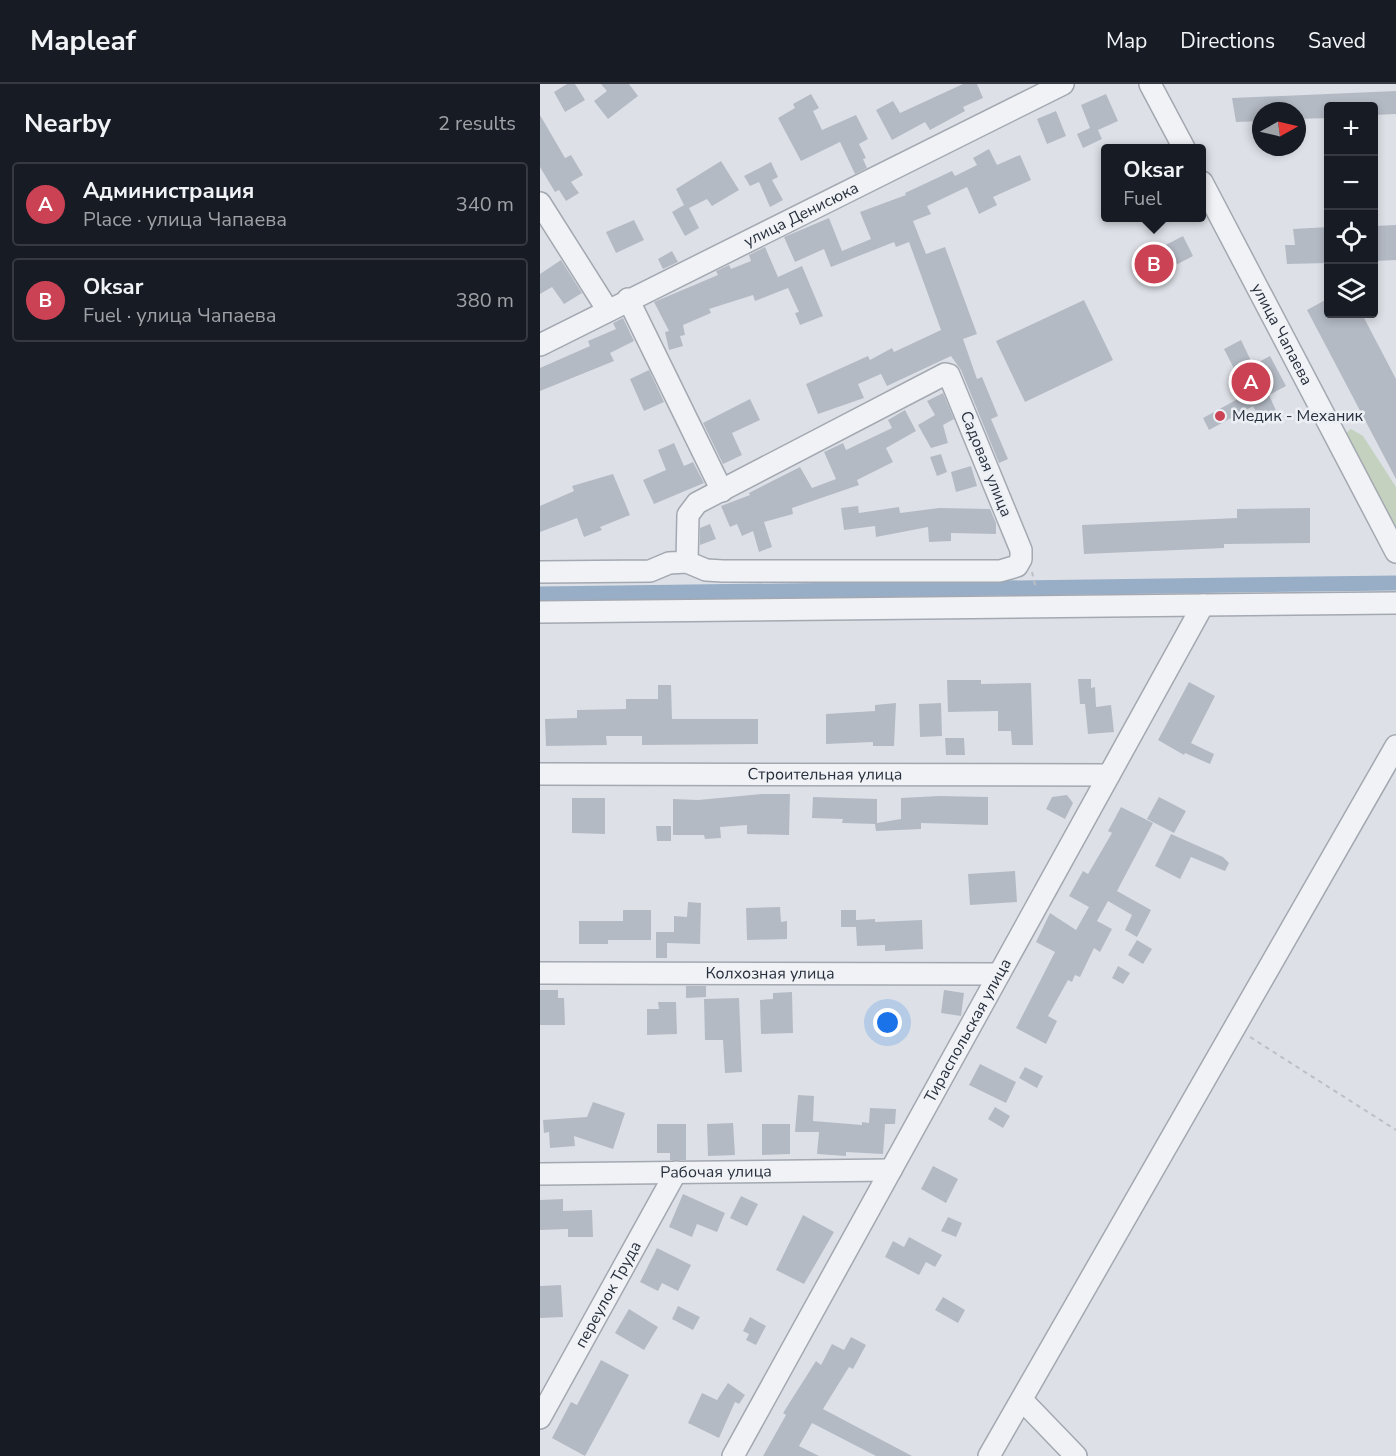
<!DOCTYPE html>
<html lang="en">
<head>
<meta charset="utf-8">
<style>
  :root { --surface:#171b24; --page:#242831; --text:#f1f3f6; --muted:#9ea1a6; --line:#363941; --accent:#cc4255 }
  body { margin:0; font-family:"Nunito Sans",sans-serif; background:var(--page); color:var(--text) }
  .controls { position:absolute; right:18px; top:18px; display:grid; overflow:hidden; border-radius:6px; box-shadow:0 3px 9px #0003 }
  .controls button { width:54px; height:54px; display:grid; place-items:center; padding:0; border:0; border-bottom:2px solid var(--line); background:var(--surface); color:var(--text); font:30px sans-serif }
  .compass { position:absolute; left:712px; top:18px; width:54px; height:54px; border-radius:50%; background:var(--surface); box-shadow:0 3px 9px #0003; rotate:82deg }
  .you { position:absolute; left:348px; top:939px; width:21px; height:21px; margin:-15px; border:4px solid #fff; border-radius:50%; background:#1a73e8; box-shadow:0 0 0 9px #1a73e833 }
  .badge { display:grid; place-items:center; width:39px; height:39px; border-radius:50%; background:var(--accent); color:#fff; font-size:20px; font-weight:700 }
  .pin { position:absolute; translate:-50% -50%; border:3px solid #fff; box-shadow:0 2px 6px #0006 }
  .popup { position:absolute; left:561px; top:60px; width:105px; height:78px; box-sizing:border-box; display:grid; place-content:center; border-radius:6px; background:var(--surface); filter:drop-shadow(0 2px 4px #0005); font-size:20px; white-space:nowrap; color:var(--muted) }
  .popup b { font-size:22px; color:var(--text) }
  .popup::after { content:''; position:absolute; left:50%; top:100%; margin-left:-12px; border:12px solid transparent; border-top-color:var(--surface) }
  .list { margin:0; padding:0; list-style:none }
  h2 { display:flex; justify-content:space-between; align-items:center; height:78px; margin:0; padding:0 24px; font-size:26px }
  h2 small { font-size:20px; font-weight:400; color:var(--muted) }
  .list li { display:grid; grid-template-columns:39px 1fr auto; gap:18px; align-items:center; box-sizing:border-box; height:84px; margin:0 12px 12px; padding:0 12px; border:2px solid var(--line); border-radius:6px }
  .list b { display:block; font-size:22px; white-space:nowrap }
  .list p { margin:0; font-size:20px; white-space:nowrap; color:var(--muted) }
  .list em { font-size:20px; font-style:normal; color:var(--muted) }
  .icon { flex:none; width:33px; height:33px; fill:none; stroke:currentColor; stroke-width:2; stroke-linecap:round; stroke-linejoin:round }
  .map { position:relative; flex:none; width:856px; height:1372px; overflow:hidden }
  header { display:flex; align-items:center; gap:36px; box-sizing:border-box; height:84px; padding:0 30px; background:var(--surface); border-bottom:2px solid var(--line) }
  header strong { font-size:28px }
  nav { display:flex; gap:33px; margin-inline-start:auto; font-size:21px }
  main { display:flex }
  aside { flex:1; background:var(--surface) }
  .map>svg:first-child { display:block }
  .green { fill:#c3d1be }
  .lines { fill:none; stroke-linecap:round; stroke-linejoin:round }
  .canal { stroke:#98aec7; stroke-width:15 }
  .building { fill:#b4bac4 }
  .minor-casing { stroke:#a3a8b1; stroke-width:24 }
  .path { stroke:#bcbfc5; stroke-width:2; stroke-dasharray:4.5 4.5; stroke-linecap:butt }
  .minor { stroke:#f0f2f5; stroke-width:21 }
  .poi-dot { fill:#cc4255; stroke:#ecf0f5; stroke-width:2 }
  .labels { text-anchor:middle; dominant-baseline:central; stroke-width:5; stroke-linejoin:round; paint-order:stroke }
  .street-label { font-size:16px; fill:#272f3d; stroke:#ecf0f5 }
  .poi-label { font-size:16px; fill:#272f3d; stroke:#ecf0f5; text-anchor:start }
</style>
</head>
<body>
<header>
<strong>Mapleaf</strong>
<nav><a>Map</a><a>Directions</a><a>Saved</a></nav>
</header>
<main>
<aside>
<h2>Nearby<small>2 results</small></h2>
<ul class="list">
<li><span class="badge">A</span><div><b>Администрация</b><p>Place · улица Чапаева</p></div><em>340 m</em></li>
<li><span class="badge">B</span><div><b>Oksar</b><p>Fuel · улица Чапаева</p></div><em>380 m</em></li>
</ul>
</aside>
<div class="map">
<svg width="856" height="1372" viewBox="0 0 856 1372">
  <rect width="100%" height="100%" fill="#dde1e7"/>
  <!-- green -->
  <path class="green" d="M811,345L823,352L856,403V442H849L801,353Z"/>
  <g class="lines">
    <!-- canal -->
    <path class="canal" d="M0,510L856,499"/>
  </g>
  <!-- building -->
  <path class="building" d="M27,0H35L45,16L25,28L14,8Z
    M61,0H89L98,12L68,35L54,17L67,7Z
    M423,0H437L443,14L423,23L425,27L390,46L385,38L352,56L336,26L353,17L360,29Z
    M856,7V30L834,31V22H789V34L757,35V27H721V37L696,38L692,14Z
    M271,10L279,24L273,27L282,46L316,31L328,55L319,60L326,74L323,75L327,84L315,90L300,58L261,77L238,34L255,24L253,20Z
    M566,10L578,37L558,46L562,55L543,64L537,50L550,44L541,21Z
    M516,27L526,52L507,60L497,35Z
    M0,31L25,74L31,71L43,91L31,98L39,109L26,117L19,106L15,108L0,83Z
    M449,65L457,81L480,71L491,96L453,113L457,121L439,130L427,103L387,122L391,130L373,137L386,170L405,163L437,250L423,255L437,295L442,293L458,332L451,335L468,375L459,379L421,286L411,272L347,302L341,290L318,300L324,314L278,330L266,300L328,272L330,276L352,264L354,268L401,246L369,158L356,163L354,158L291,183L284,165L255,178L244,153L289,134L302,167L331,155L320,128L366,111L365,109L412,87L415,92L437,81L433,74Z
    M181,77L199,106L172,122L167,115L149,124L159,144L145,152L132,128L144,121L136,105Z
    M231,78L238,93L232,96L243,116L230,123L219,98L210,102L204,92Z
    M94,136L104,156L76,169L66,148Z
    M856,141V176L834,177V142Z
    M789,143V179L747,180L745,161H755L753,145Z
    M643,152L653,172L607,196L597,176Z
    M225,163L238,193L262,182L283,232L260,241L255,229L259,228L248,204L215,217L213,211L169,225L171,229L143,241L145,251L140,252L143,262L129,266L125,248L129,247L114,218L178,191L176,187L189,181L191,185L211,177L209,171Z
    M132,167L138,178L123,185L118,175Z
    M21,176L42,209L24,220L12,203L0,210V190Z
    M789,214V230H822L856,295V395L767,226Z
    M544,216L573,276L485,318L456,257Z
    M83,234L94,257L70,269L74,277L0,307V284L50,262L48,257L76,245L73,239Z
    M701,256L713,281L730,272L746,302L729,311L738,331L722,339L713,322L669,346L663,334L707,310L684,265Z
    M109,286L124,318L104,327L90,295Z
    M403,309L414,335L403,341L408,359L391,364L378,341L395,331L387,317Z
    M210,315L220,336L192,349L202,371L183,380L163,339Z
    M365,326L376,347L346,364L353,378L317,396L319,401L252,424L253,430L224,438L232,463L219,468L213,447L202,452L197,440L190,443L181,422L210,411L209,409L260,383L272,404L296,395L284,368L303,359L306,366L352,344L348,336Z
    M134,359L144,382L153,378L164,399L114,420L103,396L126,386L118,366Z
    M401,370L407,388L397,392L390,373Z
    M431,382L437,402L416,408L411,388Z
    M73,390L90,431L60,443L62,446L44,453L37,434L0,448V422L34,407L32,402Z
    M318,422L319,429L359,423L360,429L399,424L450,425L456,439V450L411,449V457L389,458L388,443L336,453L335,442L304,446L301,424Z
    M770,424V459L684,460V464L544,470L542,441L697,434V425Z
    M170,440L176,455L160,461V444Z
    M538,595H551V604L555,603L556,623L571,621L574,648L548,650L545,620H540Z
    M407,596H441V600L491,599L493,661H472L471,647H458V627L408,628Z
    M649,598L675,612L651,659L674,670L670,680L645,669L644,671L618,656Z
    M118,601H131L132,635H218V660L102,661V652H66L67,661L6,662L5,635L37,634V626L86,625V615H118Z
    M356,619L354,662H333V658L286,660V630L335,627V621Z
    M401,619L402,652L380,653L379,620Z
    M405,654H424L425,671H406Z
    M222,710H250L249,751L207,750V741L180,743L181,754L165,755L164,751H133V715L158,716Z
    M527,711L533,719L525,735L506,725L512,713Z
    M399,712L448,713V741L381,739V745L336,747L335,740L302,739L303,735L272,734L273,713L337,715V739L361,735V714Z
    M619,713L646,727L634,749L607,735Z
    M32,714H65V750L32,749Z
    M581,723L613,739L577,807L611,826L597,853L585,846L592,831L568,817L557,837L572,845L560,868L554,864L540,893L535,891L532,898L528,896L508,932L517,937L506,960L476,944L515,868L496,858L510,829L536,846L549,823L529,812L543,787L548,790L572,749L568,747Z
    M116,742H131V757H117Z
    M631,750L683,773L689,779L685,787L651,773L640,795L615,782Z
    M475,787L477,818L430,821L428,790Z
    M148,818L161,819L160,860L127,859V874H116V848H134V832L147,833Z
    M240,823L241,838L247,837V855L207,856L206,824Z
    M83,826H111V856H68V860H39V837H83Z
    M301,826H316V836L335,835V838L382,836L383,865L345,867V861L317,862L316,843H301Z
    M597,856L612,865L603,880L588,871Z
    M578,882L590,889L583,900L572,894Z
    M146,902H166V913L146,914Z
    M0,906H18V914H24L25,941H0Z
    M404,906L424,909L421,932L401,929Z
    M252,908L253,949L221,950L220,916L233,915V909Z
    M199,914L202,988L185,989L183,956H165L164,915Z
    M118,918H136L137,950L107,951V925H119Z
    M440,980L476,998L466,1019L429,1001Z
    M485,983L503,992L497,1004L479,994Z
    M258,1011L274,1012L273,1037L322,1041V1038L329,1039L330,1024L356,1025L355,1040H345L343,1070L306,1068V1072L277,1070L279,1048H255Z
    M53,1018L85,1029L73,1065L34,1052L35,1062L10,1064L9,1048L4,1049L3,1036L47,1033Z
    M455,1023L470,1032L463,1044L448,1035Z
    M193,1039L195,1071L168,1072L167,1040Z
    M117,1040H146V1076H130V1069H117Z
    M222,1040H250V1070L222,1071Z
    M393,1082L418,1095L406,1119L381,1105Z
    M143,1110L185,1129L177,1148L157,1140L152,1153L129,1143Z
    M201,1112L218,1120L207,1142L190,1134Z
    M23,1115V1127L52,1126L53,1153H28V1145L0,1146V1116Z
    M263,1131L294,1148L264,1200L236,1186Z
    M408,1133L422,1139L416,1153L401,1147Z
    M369,1153L402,1171L395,1183L386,1178L379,1191L345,1173L353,1157L364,1163Z
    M117,1164L151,1181L138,1207L122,1199L118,1207L100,1198Z
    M21,1201L23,1233L0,1234V1202Z
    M403,1213L425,1226L418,1239L395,1226Z
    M138,1222L160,1233L153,1246L132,1235Z
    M89,1225L118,1243L104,1266L75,1249Z
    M210,1233L226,1242L216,1261L206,1256L209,1250L203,1247Z
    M311,1253L326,1261L313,1285L309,1283L283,1325L372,1372H336L272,1339L259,1362L279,1372H223L246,1331L243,1329L276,1277L281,1281L292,1260L304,1266Z
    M61,1276L89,1291L45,1372L12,1354L31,1318L37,1321Z
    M188,1299L205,1311L199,1320L195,1318L179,1354L148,1339L162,1309L177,1316Z"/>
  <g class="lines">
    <defs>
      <g id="minor">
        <path d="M610,0L644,64"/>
        <path id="s1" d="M662,98L856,468"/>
        <path d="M0,119L67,225"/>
        <path d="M88,215L182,407"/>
        <path id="s2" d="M0,261L523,0"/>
        <path d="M0,488L110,487L129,479L147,478L166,486L183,487H460L477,482L481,475V466L409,291L405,290L157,419L148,431L147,478"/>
        <path d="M0,528L856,519"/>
        <path id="s3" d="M0,690L569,691"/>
        <path id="s4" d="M0,889L459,890"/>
        <path id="s5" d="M0,1090L351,1086"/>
        <path d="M482,1316L536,1372"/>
        <path id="s6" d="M0,1334L136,1088"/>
        <path id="s7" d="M193,1372L663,521"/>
        <path d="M449,1372L856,662"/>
      </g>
    </defs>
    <!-- minor casing -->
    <use href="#minor" class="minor-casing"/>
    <!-- path -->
    <path class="path" d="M492,488L496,505
      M710,953L856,1046"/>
    <!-- minor -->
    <use href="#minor" class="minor"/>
  </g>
  <!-- markers -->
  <circle class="poi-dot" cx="680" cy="332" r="6"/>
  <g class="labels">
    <!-- street labels -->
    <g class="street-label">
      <text stroke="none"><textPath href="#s2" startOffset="292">улица Денисюка</textPath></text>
      <text stroke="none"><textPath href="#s1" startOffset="172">улица Чапаева</textPath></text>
      <text transform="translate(446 380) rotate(68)">Садовая улица</text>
      <text stroke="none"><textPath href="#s3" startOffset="285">Строительная улица</textPath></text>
      <text stroke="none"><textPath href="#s4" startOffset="230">Колхозная улица</textPath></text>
      <text stroke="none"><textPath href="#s7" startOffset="486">Тираспольская улица</textPath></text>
      <text stroke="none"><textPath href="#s5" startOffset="176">Рабочая улица</textPath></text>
      <text stroke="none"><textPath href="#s6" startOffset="141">переулок Труда</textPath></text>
    </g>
    <!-- poi labels -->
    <g class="poi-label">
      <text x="692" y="332">Медик - Механик</text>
    </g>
  </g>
</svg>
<div class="controls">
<button>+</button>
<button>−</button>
<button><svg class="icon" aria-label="locate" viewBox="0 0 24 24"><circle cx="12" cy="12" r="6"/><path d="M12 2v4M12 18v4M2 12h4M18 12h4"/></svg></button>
<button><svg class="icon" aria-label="layers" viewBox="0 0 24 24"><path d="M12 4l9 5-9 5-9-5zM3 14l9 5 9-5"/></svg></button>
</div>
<svg class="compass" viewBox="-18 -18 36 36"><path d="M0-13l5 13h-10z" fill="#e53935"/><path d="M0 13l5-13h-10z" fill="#9ea1a6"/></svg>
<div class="you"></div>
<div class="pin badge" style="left:711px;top:298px">A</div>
<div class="pin badge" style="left:614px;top:180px">B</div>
<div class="popup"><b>Oksar</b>Fuel</div>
</div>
</main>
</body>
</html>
